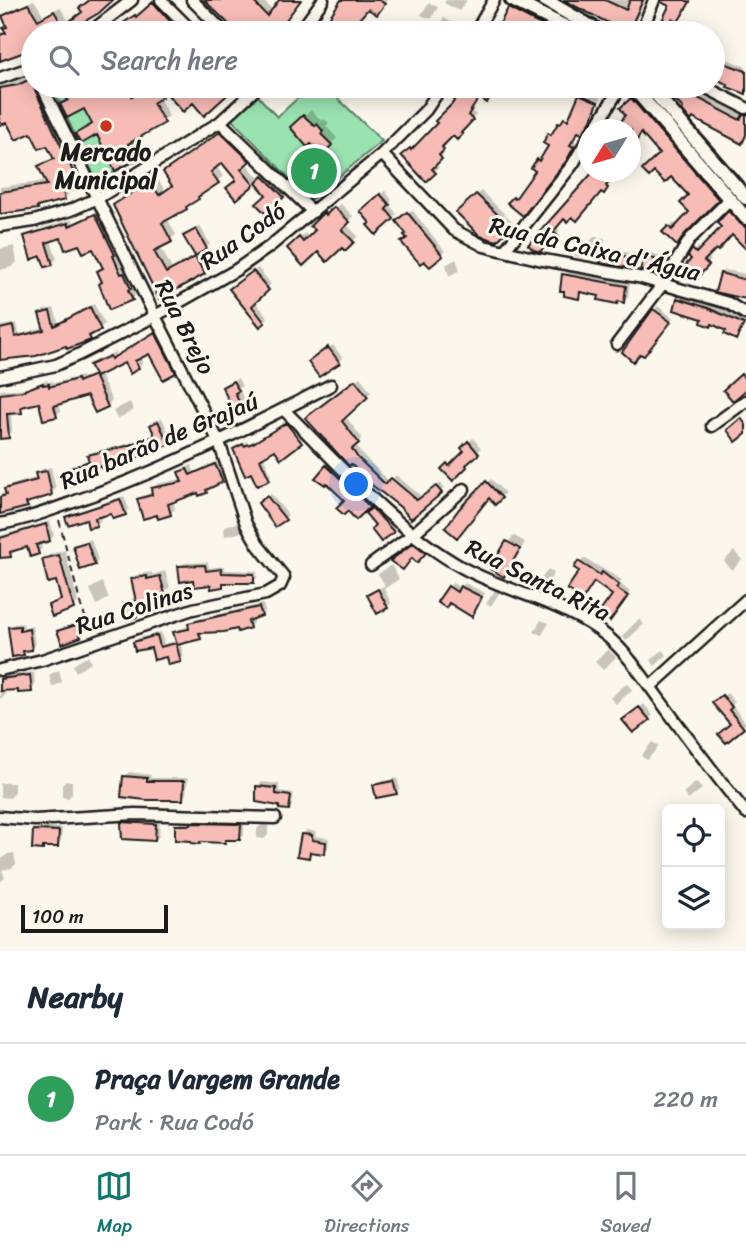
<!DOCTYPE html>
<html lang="en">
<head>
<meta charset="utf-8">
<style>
  :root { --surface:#fff; --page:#f6f6f7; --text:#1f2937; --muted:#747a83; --line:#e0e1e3; --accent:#0f766e }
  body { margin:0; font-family:Sriracha,sans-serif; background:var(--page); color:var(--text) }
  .controls { position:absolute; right:21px; bottom:21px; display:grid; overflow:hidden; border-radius:10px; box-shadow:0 4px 18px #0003 }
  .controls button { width:63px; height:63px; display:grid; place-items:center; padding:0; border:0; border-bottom:2px solid var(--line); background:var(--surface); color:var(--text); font:35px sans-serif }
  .compass { position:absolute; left:578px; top:119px; width:63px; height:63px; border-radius:50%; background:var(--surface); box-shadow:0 4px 18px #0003; rotate:233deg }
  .scale { position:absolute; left:21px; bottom:18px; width:147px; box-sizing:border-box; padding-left:7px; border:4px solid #1c1c1c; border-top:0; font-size:19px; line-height:24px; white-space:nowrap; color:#1c1c1c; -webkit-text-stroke:5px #fbf7ec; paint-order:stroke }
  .you { position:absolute; left:357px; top:485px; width:24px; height:24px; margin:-18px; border:5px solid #fff; border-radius:50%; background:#1a73e8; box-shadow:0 0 0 10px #1a73e833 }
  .badge { display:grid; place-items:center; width:46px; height:46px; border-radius:50%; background:var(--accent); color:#fff; font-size:23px; font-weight:700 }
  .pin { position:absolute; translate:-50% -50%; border:4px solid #fff; box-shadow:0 2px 7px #0006 }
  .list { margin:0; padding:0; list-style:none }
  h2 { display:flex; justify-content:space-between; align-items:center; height:91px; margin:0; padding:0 28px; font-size:30px }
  h2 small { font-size:23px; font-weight:400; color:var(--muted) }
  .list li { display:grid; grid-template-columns:46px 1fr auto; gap:21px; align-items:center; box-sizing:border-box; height:112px; padding:0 28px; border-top:2px solid var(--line) }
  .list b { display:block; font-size:26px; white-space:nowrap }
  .list p { margin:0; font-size:23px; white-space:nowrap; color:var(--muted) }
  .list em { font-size:23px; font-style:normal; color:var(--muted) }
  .icon { flex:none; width:38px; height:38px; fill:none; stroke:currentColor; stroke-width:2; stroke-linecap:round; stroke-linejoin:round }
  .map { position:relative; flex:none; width:746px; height:951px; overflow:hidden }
  .search { position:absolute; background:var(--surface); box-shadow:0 4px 18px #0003; left:21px; right:21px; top:21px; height:77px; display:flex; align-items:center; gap:18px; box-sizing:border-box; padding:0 24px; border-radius:38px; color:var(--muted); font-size:26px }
  .sheet { height:203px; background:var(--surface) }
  nav { display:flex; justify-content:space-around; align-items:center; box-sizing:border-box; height:98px; border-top:2px solid var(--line); background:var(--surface); font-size:19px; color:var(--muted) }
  nav a { display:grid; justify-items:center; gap:4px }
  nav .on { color:var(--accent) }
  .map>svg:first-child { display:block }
  .green { fill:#9ae2b0; stroke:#5b7f66; stroke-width:2 }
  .shadow { fill:#0003 }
  .building { fill:#f8bcb6; stroke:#1c1c1c; stroke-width:2 }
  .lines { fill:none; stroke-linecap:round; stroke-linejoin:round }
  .minor-casing { stroke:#1c1c1c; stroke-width:15 }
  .tertiary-casing { stroke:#1c1c1c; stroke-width:18 }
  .path { stroke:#1c1c1c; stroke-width:2; stroke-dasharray:7 5; stroke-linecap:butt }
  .minor { stroke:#fbf7ec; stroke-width:10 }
  .tertiary { stroke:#fbf7ec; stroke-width:12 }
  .poi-dot { fill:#c8321e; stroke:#fbf7ec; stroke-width:2.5 }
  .labels { text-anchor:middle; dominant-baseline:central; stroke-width:6; stroke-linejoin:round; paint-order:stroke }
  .poi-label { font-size:24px; font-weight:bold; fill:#1c1c1c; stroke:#fbf7ec }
  .street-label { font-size:24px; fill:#1c1c1c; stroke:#fbf7ec }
</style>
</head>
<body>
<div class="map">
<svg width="746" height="951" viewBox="0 0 746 951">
  <rect width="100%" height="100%" fill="#fbf7ec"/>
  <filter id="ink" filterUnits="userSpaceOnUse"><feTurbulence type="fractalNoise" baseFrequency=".0143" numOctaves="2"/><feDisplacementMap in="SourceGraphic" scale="14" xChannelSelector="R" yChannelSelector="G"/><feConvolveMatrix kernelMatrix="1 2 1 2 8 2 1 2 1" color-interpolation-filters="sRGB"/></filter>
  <g filter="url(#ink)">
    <!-- green -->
    <path class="green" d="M52,86H106L144,156L97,182Z
      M287,86H325L382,141L311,200L232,120L258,96L277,117L298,98Z"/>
    <!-- shadow -->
    <path class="shadow" d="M34,0L44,16L60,7L69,22L84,11L81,8L87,0H111L62,33H33V47L0,59V33L6,30L8,26L4,16L9,11Z
      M157,0L179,20L174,25L182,33H116L122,24L141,11L143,13Z
      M205,0H263L273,11L281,0H300L281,26L285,30L281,33H239Z
      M344,0H387L382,8L368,7L348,30L352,33H327Z
      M446,0H467L459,11L444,3Z
      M566,0H645L633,27L627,32Z
      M668,0H692L678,20L673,18L667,32L672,33H656L671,5Z
      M429,3L438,7L431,19L421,15Z
      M513,4L571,33H496Z
      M444,18L465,31L463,33H434Z
      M713,53L746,67V93L713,76Z
      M33,76V86H40L81,174L67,183L69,194L64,199L0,214V187L47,181L40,167L55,157L48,143L32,130L7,121L0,123V86Z
      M71,86L80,88L135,86L138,92L149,86H164L167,90L159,98L169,116L134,139L141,153L135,159L98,132L77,134L93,123L85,106L62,104L69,98L65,91Z
      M179,86H235L204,114L193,101L170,94Z
      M334,86H354L345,95Z
      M414,86H427L421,93L415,90L417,87Z
      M466,86H495L492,91L494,92L487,101L480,96L471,110L476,115L464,127L465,129L457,137L454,133L445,142L447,144L442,150L445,153L435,163L439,167L426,179L408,151L429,135Z
      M663,86H687L746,115L745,137L741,141L685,108Z
      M584,91L601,98L591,122L581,132L562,125L569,115L572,116Z
      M637,95L722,194L689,227L665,232L674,223L678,226L691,212V195L662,154L643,132L630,151L628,103Z
      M311,110L322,121L324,119L329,123L326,126L337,138L322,153L293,127Z
      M559,127L577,143L570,154L526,209L510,202L518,194L520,196L537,170L538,160L551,145L550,135Z
      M226,128L254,155L246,163L261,181L268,174L286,192L266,211L268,195L256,181L236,198L238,180L222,161L216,166L223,176L186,208L167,218L176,235L160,246L172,269L196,255L185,236L200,226L210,244L200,251L209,267L204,272L160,297L115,205L156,177L165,190L174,185L171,167Z
      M593,172H610L614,175L609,181L611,183L572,215L564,217L556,227L560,231L539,250L530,245Z
      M385,191L392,200L389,204L397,214L376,233L366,207Z
      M481,191L513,222L496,239L458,212Z
      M340,203L353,216L346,224L358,236L345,249L342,245L318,250L289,248L305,233L309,238L317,230L313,226L330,208L333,211Z
      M733,209L746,221V240L733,233L707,256L711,260L699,274L690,256L698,247L702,250L724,227L719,223Z
      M100,210L119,249L117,251L126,271L129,269L137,294L132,299L103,282L99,271L104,267L94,246L63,236L51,241L57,259L52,263L26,237L31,232L72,219L74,223Z
      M412,210L445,251L430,265L409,238L403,217Z
      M594,237L605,238L604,253L607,250L633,253L632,262L628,266L602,261L603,253L600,256L588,255L585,258L574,256L578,248L590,249V241Z
      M14,246L17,262L12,267L0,270V249Z
      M650,252L666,259L659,273L647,256Z
      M456,259L460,270L449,276L446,265Z
      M258,268L271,284L255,301L268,318L260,325L235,285Z
      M725,270L746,274V298L721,274Z
      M568,271L630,282L628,297L624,301L583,291L578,298L564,275Z
      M683,295L713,304L746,320L740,334L736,338L728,330L705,318L679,299Z
      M94,304L105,324L93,332L94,334L90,338L0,361V326L17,323L19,334L45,327L41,315L45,310L54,308L59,324Z
      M658,306L673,318L648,350L641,351L654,310Z
      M160,329L179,367L175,372L149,351L139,357L143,362L140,366L132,352L125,361L99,373L112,401L107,406L96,411L88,393L59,403L61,411L56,415L40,401L25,404L21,411L11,412L12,432L8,436L0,427V390L28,388L47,380L48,382L53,381L54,383L82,376L83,378L96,373L92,365L96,360L115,352L116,356Z
      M333,345L343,358L339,362L314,358Z
      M360,377L371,392L345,416L362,438L355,444L362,454L390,482L396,475L422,497L441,483L444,488L411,517L312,414Z
      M238,378L242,386L239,388L247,408L243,412L228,410L233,405L224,387Z
      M130,402L134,410L117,419L113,411Z
      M162,418L172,440L168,444L83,471L85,476L81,480L65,472L69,468L90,459L89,456L93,452L132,443L156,434L152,425Z
      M291,420L305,438L301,441L276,447L263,455L271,475L267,479L235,449L247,441L248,443L259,439Z
      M473,438L481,448L453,479L445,470L452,461L454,463L466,451L463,448Z
      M220,460L227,476L206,492L199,491L173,500L175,509L170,514L139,499L144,495L153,492L152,489L157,484L182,479L180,473L185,468L192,465L194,472Z
      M331,463L372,502L356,517L327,466Z
      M51,467L56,489L51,493L32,499L27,505L0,512V494L7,493L6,489L11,485L38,477L37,474L42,469Z
      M491,479L505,493L495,502L490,496L460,510Z
      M271,494L288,515L285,518L264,499Z
      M124,496L129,509L125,514L113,512L99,515L101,520L97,524L90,526L87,517H67L71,514Z
      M377,505L396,527L393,531L377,525L368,513Z
      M50,521L54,535L50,540L41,542L42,548L38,553L28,544L10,555L0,556V536Z
      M242,522L243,529L239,533L225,536L224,529L228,525Z
      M514,536L525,542L510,569L503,575L508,542Z
      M91,539L98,560L94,564L75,547L79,543Z
      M418,540L429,548L417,561L412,556L397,557Z
      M65,550L78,602L73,607L50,605L62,598L57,579L44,559L50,554Z
      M734,551L742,560L732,570L724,561Z
      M584,558L622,580L619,583L630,592L613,615L615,595L576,567Z
      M208,562L209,568L225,566V570L257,571V578L253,582L226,581L222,585L194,578L180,567L184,563Z
      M391,565L399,579L384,589L391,603L387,607L369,595L385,585L378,574Z
      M548,569L554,573L544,589L537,585Z
      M165,571L170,587L165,592L157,595L159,604L153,609L140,612L136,615L125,604L130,599L137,597L133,580L138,574L152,572V575Z
      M102,582L109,598L97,605L90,589Z
      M453,583L460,588L465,583L485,593L471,615L449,587Z
      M495,590L500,592L491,606L486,604Z
      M263,604L265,611L261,615L251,618L253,623L249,627L204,631L200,637L180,642L184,656L180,660L152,646L135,642L139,638L161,632L164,644L177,641L175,633L179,629L191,626L194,620Z
      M639,619L644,624L626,641L622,636Z
      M541,620L549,623L542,635L534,632Z
      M80,622L84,632L80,636L59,632L63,628Z
      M23,623L24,627L32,626L35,644L23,653L10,628L14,624Z
      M608,649L616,657L603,670L595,662Z
      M663,650L667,655L655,666L651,660Z
      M88,656L91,663L76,672L73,665Z
      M59,670L62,682L52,687L49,675Z
      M34,672L35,686L31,690L20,688L5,689V695L0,699V675Z
      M627,683L632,690L616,704L610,698Z
      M727,693L735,702L732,705L746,723L742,727L732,724L715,703Z
      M644,704L653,715L649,719L629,716Z
      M652,742L659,746L647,760L641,756Z
      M129,772L151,775L150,778H188L186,794L182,798L125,776Z
      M397,778L400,788L396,792L375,786L379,782Z
      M66,781H72V794L68,798L62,797V785Z
      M262,782L279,784V791L294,793L292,804L288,808L258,786Z
      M696,782L702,789L688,800L683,793Z
      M0,783H14V794L10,798L0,797Z
      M127,819L160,820L159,836L155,840L123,823Z
      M197,820L244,821V835L240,839L227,838L224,841L177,826L181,822H195Z
      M261,825H268V835L264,839L257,838V829Z
      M39,826L62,828L61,841L57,845H45L42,848L35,830Z
      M307,830L316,832L315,836L329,838L328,848L324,852H312L308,856L303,834Z
      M14,853L16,864L12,868L2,870L5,878L0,882V860L8,854Z"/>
    <!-- building -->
    <path class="building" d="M90,0H113L99,13L66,32L67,33H33V49L0,61V35L6,33L3,28L7,27L2,16L28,4L38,20L54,11L63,26L82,12L79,8Z
      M204,0H252L267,16L279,0H301L276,33H238Z
      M341,0H379L385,4L377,15L368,9L347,33H329L322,28Z
      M563,0H605L626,10L630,0H643L628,33Z
      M661,0H685L690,2L678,22L672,19L666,33H656L669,6L661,2Z
      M153,2L175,27L168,33H109L135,15L136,17Z
      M508,8L535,22L559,33H500L496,31Z
      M713,59L746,71V94L727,87L728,85L713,77Z
      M30,79L77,180L62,187L65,200L37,207L38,209L0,214V192L47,185L38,166L54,159L47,146L39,149L31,133L16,140L7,123L0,125V88L18,85Z
      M86,86H99L103,93L117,86H127L132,96L150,86H156L162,97L153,103L165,123L128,144L136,160L115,171L97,135L81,144L75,134L92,124L84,109L67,118L60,104L68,100L63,91L71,87L74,92Z
      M177,86L180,90L185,86H237L204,116L193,103L183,112L167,94Z
      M464,86H495L487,103L479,98L468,115L473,120L461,133L463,134L457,140L453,136L442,147L444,150L439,155L442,159L432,169L436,173L426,182L401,155L410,148L411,150L437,123L435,121L452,104Z
      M660,86H675L740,120L743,115H746V135L742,144L693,118L691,121L682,110L683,108Z
      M579,94L598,102L591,120L582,134L578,132L570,145L574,147L567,160L523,216L507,203L513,197L515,199L535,171L531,168L537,159L539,161L548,146L543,143L548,133L551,135L558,123L560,124L564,118L568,120Z
      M631,98L719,200L685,234L677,246L662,232L668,226L672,230L689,212L680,203L688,195L671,177L665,183L654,172L649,177L642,170L659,154L641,133L631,151V130H616L625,115L620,108Z
      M303,115L315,126L317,124L323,131L321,134L332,145L322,155L311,144L307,147L290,127Z
      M220,132L250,161L241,169L254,185L236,200L226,188L236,180L222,163L211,172L219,183L198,197L199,199L186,207L187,209L162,223L172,242L154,251L166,273L195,257L205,274L159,299L113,205L150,181L159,195L172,186L163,172Z
      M593,172H602L611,179L606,186L608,188L604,194L601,192L577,221L572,217L567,222L564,219L553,232L558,236L551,244L549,242L540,252L534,250L528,245Z
      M263,176L284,197L266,214L256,204L266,195L256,183Z
      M380,194L390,205L386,209L394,219L376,235L367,225L370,223L360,211Z
      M476,194L511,227L497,241L480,236L456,212Z
      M334,207L350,222L342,230L354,242L345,251L342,248L327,262L318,252L303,266L287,248L299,237L303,242L315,230L310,226L324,212L326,215Z
      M728,211L746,228V249L732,235L718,251L716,249L704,261L709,265L699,276L686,265L691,259L688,256L692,249L696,253L721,227L717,223Z
      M407,212L443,256L430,267L424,261L420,264L401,242L407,238L404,235L406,234L396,221Z
      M95,214L115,255L113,256L121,274L124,273L131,289L128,290L133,300L109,310L99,284L102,282L97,271L103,268L93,249L83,253L79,245L65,250L61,238L46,243L53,265L45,267L41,256L31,260L24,236L68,223L69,226Z
      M196,229L207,249L195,256L183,236Z
      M602,253L630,257L629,268L600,263Z
      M645,255L663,263L659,275L640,270Z
      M253,271L269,290L252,306L265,323L260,327L229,289Z
      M720,273L746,280V299L715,292Z
      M562,274L626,286L624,303L618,301L617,304L598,300L599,296L580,292L579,299L564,296V291H560Z
      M677,298L708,308L744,324L736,340L724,334L726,331L712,324L711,327L701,323L702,319L674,310Z
      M90,307L101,330L89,336L91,340L67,349L66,346L36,356L0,360V329L13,326L15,337L44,330L39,314L50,311L54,326Z
      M653,309L671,322L644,356L640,354L633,362L622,352Z
      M155,332L176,373L163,380L149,354L135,361L139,368L130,374L124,363L96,377L89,365L110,356L111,359Z
      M328,347L340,363L319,377L308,362Z
      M741,374L746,380V390L733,401L723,390Z
      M94,375L108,407L95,413L87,396L54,406L57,417L43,420L39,403L21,407L22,413L7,414L9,438L0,439V394L22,391L43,383V385L49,384V387L77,379L78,382Z
      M355,380L368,397L342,421L359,443L352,449L358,458L385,484L391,478L417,500L436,486L442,493L411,519L400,507L368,482L351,464L349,466L305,418Z
      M233,381L239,391L235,393L244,413L230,419L226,409L232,407L222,387Z
      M741,418L746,425V434L736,442L727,430Z
      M158,421L169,445L112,467L102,469L101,466L79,474L82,481L69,487L63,471L89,461L87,455L127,446L155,436L150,425Z
      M286,423L302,443L281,459L275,450L260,459L270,480L257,486L251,473L245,476L233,449L243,444L244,446L253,443Z
      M468,441L479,454L466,465L467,467L453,481L441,469L447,463L449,466L464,451L461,448Z
      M215,464L223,482L206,490L207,493L199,496L198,493L168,504L171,515L158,519L157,515L143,519L137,499L152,495L151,488L182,482L178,472L187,469L190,475Z
      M326,465L370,507L356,520L348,511L344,515L336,508L344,500L326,483L325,485L315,478Z
      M47,471L52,495L26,503L28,507L0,514V497L6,495L4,489L37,480L35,473Z
      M486,481L502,498L495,505L489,498L457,538L445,528L459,509Z
      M267,496L286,520L275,527L258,503Z
      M120,499L126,515L113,519L111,514L95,518L97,526L88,528L86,519L68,525L65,517Z
      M372,508L394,532L381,542L371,529L375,525L365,513Z
      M46,524L50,541L36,545L39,554L30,557L27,547L10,552L11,557L0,558V538Z
      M506,541L520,549L504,577L490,569Z
      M87,542L95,565L80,570L73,546Z
      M413,543L426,553L417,563L412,558L403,570L390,561Z
      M59,555L74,609L52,617L48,605L61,600L56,581L48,583L42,559Z
      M578,561L600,575L602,572L619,585L616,588L628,596L610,621L599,613L612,595L594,582L583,599L567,589L579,571L574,568Z
      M205,565L206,571L221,569L222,573L254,574V583H223V587L211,589V585L194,587L193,580L180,582L178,566Z
      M147,576V579L160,576L165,594L151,598L154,611L136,614L137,617L127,620L123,604L136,601L131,579Z
      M448,586L457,592L460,586L482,597L472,617L449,603L446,608L437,602Z
      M378,589L388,608L377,614L367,595Z
      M259,607L262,616L248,621L250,628L238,632L237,629L224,632L199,633L201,639L177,645L173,632L189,629L188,623Z
      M76,625L81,637L62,644L57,631Z
      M20,626V631L29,629L32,650L23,651L24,655L12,657L8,627Z
      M157,635L160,647L176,643L181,662L168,665L166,657L154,660L151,648L135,651L133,642Z
      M30,675L32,692L18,693V690L0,691V679Z
      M722,695L732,707L729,710L744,728L726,743L718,734L730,724L712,703Z
      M639,707L650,720L633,733L622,720Z
      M123,776L147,778V781H184L183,800H146L121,797Z
      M393,781L397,794L376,798L373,785Z
      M256,786L276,788V794L291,796L289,810L279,809V806L256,802Z
      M121,822L156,824L155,841L122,839Z
      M191,823L241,824L240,840H225V843L200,842V844L191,843V841L175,840V825H191Z
      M33,830L59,831L58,847H43V850L32,849Z
      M301,834L312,835V840L326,842L325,854L310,852L309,858L297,856Z"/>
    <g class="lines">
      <defs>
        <path id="minor" d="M161,0L194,33
          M192,0L225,33
          M89,33L132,0
          M299,33L323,0
          M475,33L494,0
          M641,33L654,0
          M0,78L33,67
          M703,86L746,108
          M220,122L313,212
          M594,130L621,86
          M382,154L454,230L484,246L538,259L638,277L728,303L746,314
          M0,226L34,221L71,210L98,198L220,122L259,86
          M505,250L573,164L588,138
          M617,344L662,285L690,239L730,199
          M0,377L56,365L78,355L155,316L236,270L269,247L382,154L426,110L442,86
          M284,410C339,464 395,530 463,568C507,592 569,604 608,637C629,655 645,680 662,703C689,740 717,777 746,813
          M712,426L746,401
          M0,524C30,519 59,507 87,497C171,467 251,426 331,385
          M371,565L413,534L464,489
          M0,670L42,660L193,609L266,594L280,586L284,577L258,545L246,524L219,442L155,316L42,86
          M650,687L746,600
          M0,817L35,820L135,814L275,818"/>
        <path id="tertiary" d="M512,0L578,33
          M545,0L602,33
          M632,86L746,218
          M649,86L746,198"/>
      </defs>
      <!-- minor casing -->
      <use href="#minor" class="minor-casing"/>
      <!-- tertiary casing -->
      <use href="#tertiary" class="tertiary-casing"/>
      <!-- path -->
      <path class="path" d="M59,520L81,606L91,632"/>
      <!-- minor -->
      <use href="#minor" class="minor"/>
      <!-- tertiary -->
      <use href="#tertiary" class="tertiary"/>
    </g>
  </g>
  <!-- markers -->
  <circle class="poi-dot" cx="106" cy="126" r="7"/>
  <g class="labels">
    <!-- poi labels -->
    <g class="poi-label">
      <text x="106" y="152">Mercado<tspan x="106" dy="28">Municipal</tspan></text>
    </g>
    <!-- street labels -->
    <g class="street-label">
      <text transform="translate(243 236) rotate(-35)">Rua Codó</text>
      <text transform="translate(595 249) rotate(13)">Rua da Caixa d'Água</text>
      <text transform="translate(185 327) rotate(63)">Rua Brejo</text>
      <text transform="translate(159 441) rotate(-23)">Rua barão de Grajaú</text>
      <text transform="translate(538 580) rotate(26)">Rua Santa Rita</text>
      <text transform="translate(134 608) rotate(-18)">Rua Colinas</text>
    </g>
  </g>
</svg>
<div class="controls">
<button><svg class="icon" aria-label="locate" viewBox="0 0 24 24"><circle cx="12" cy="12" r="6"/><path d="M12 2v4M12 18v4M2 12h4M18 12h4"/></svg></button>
<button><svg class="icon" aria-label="layers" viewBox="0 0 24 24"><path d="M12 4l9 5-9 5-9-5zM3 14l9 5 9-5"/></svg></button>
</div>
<svg class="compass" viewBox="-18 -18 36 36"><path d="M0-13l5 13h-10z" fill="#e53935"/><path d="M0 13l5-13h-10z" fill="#747a83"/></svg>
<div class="scale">100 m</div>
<div class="you"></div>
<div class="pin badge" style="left:314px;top:171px;background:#2e9e5b">1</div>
<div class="search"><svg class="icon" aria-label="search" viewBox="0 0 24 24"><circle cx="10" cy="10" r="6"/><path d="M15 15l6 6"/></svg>Search here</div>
</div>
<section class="sheet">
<h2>Nearby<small></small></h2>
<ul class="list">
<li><span class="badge" style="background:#2e9e5b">1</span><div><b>Praça Vargem Grande</b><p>Park · Rua Codó</p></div><em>220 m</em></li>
</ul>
</section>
<nav>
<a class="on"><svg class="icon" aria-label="map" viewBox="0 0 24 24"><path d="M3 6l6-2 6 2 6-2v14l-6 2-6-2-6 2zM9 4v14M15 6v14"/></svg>Map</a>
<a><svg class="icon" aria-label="directions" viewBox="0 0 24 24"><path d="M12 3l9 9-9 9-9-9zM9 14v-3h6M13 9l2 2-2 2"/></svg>Directions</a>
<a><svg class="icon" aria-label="saved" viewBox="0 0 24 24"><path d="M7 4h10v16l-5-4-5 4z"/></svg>Saved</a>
</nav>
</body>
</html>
